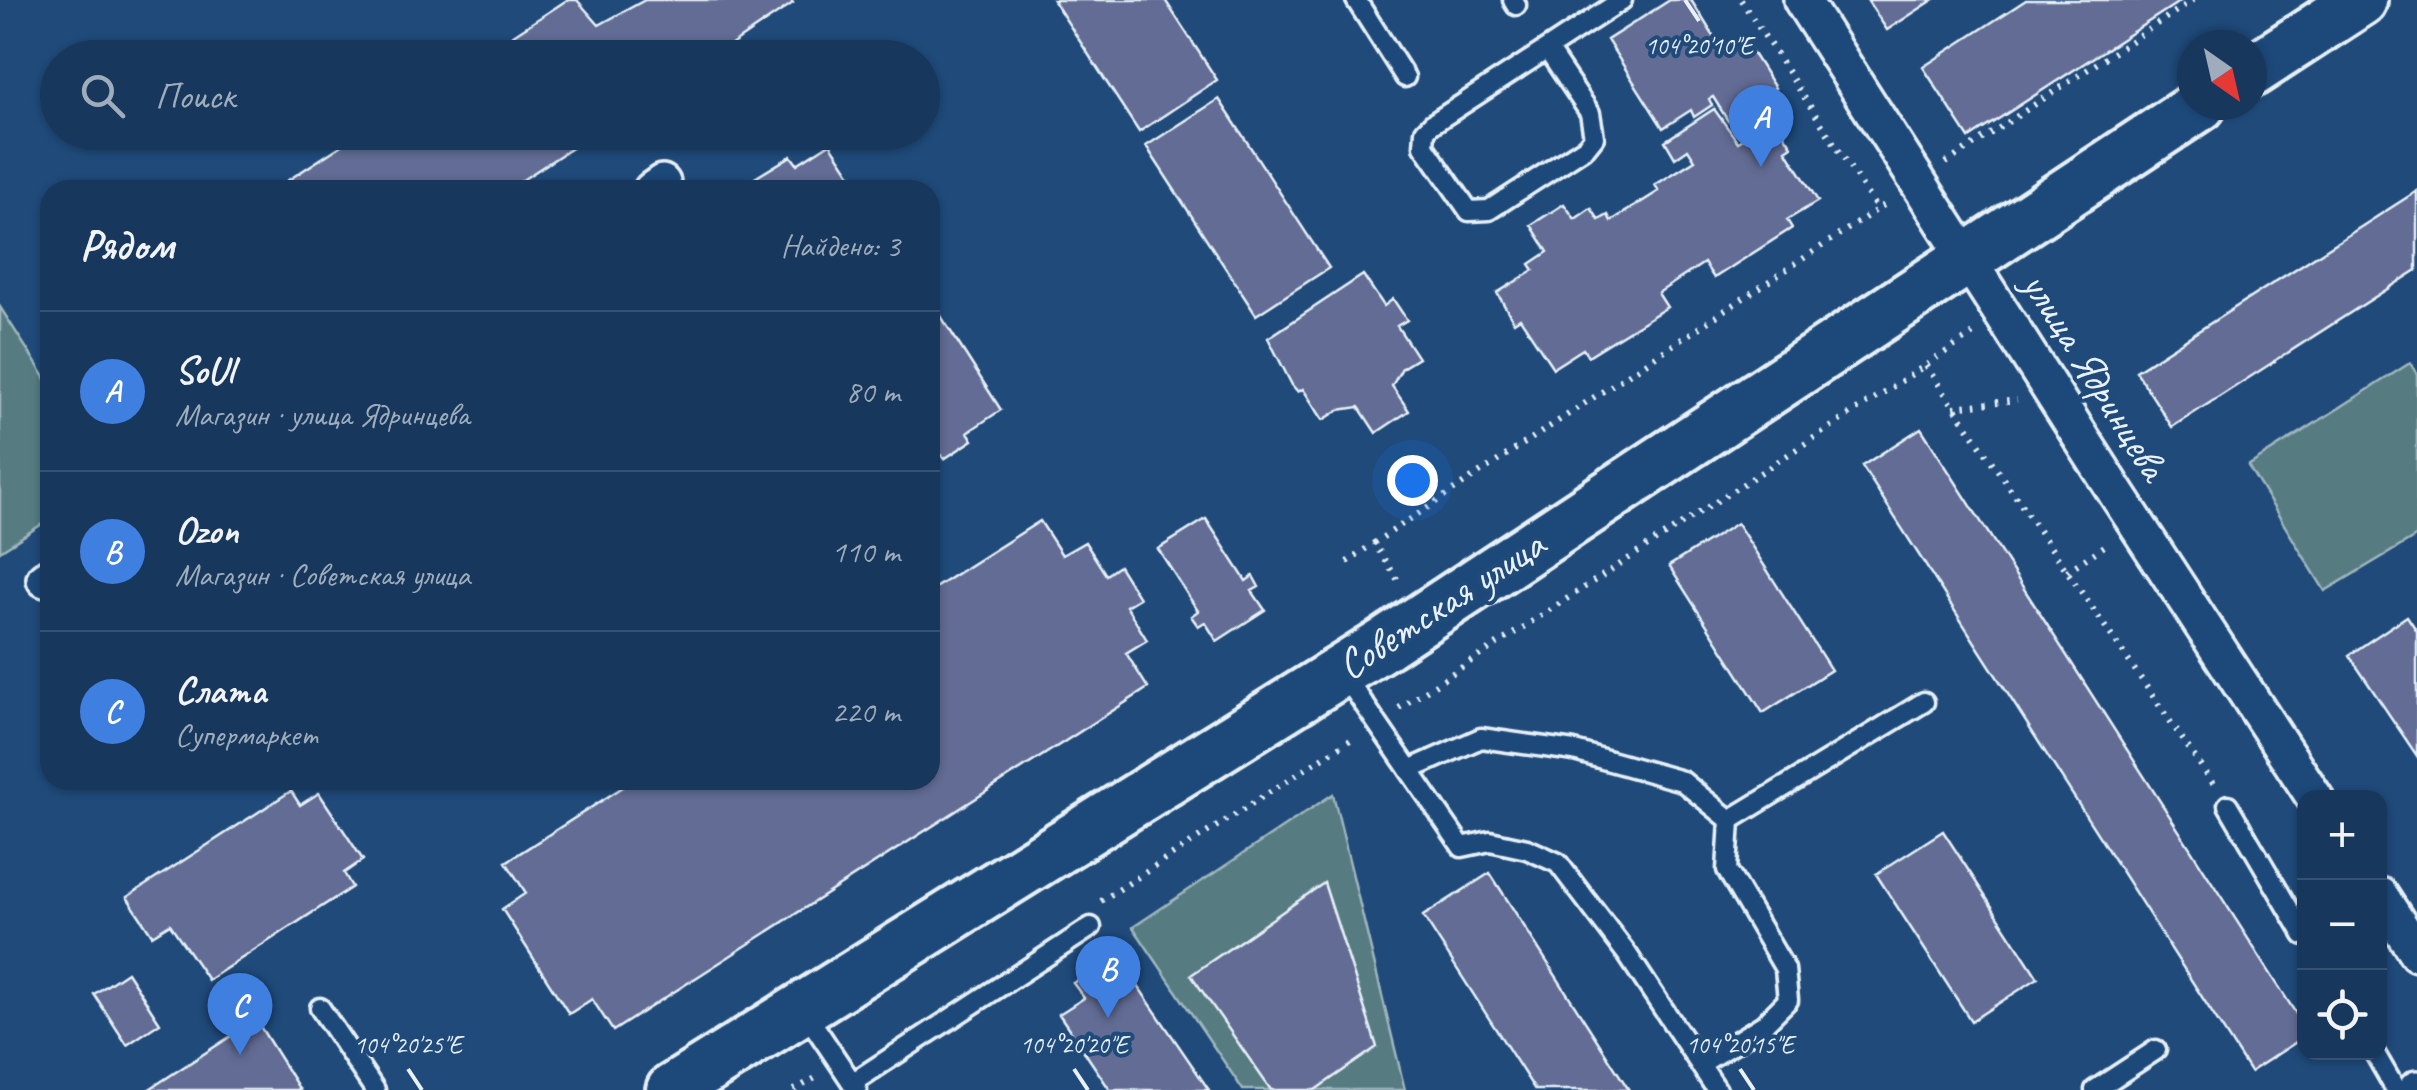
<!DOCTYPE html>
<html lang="ru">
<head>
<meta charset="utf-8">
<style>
  :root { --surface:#17385c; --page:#203f62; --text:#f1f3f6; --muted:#9eacbb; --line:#365272; --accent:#ff9aa2 }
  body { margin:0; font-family:Caveat,sans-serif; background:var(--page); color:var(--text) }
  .controls { position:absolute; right:30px; bottom:30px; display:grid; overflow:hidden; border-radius:20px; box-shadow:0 2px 8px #0004 }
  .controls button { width:90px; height:90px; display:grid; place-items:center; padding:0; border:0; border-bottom:2px solid var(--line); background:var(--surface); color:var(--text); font:50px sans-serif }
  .compass { position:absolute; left:2177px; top:30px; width:90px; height:90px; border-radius:50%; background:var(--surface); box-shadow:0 2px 8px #0004; rotate:146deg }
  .you { position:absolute; left:1412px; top:480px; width:35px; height:35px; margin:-25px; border:8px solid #fff; border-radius:50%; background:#1a73e8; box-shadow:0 0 0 15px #1a73e833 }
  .badge { display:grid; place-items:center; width:65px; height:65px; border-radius:50%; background:var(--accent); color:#fff; font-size:32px; font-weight:700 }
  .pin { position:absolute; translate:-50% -82px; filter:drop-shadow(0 2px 5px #0008) }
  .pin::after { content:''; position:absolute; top:52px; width:35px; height:30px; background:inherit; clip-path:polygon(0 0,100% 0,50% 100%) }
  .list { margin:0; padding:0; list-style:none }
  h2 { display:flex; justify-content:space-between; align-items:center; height:130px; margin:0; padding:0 40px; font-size:42px }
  h2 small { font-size:32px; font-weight:400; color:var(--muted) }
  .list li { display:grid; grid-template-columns:65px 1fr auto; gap:30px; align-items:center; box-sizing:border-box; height:160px; padding:0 40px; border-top:2px solid var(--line) }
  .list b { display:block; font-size:38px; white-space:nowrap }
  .list p { margin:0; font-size:32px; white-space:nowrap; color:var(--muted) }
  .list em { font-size:32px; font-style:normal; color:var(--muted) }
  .icon { flex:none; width:55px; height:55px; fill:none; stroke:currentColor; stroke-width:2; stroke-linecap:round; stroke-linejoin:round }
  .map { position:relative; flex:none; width:2417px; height:1090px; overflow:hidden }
  .search { position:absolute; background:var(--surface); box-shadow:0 2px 8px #0004; left:40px; top:40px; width:900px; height:110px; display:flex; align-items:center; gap:25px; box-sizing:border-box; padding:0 35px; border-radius:55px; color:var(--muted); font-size:38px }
  .panel { position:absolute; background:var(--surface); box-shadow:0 2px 8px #0004; left:40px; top:180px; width:900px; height:610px; border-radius:30px }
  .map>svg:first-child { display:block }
  .green { fill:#577c82; stroke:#a0b6bd; stroke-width:2.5 }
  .building { fill:#626c94; stroke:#e8f1f8; stroke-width:2.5 }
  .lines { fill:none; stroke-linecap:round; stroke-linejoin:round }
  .lane-casing { stroke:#e8f1f8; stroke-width:25 }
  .street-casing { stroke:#e8f1f8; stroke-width:42 }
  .secondary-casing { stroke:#e8f1f8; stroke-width:58 }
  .path { stroke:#e8f1f8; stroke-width:6; stroke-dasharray:2.5 8; stroke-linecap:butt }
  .lane { stroke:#1f4a7a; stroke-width:18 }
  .street { stroke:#1f4a7a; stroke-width:35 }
  .secondary { stroke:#1f4a7a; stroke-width:50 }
  .ticks { fill:none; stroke:#e8f1f8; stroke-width:4 }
  .labels { text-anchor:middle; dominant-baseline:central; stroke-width:8; stroke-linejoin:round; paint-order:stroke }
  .street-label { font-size:42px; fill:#e8f1f8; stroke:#1f4a7a }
  .ticks-label { font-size:25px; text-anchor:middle; fill:#e8f1f8; stroke:#1f4a7a; stroke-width:8; stroke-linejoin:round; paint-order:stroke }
</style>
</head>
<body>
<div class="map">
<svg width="2417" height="1090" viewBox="0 0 2417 1090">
  <rect width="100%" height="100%" fill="#1f4a7a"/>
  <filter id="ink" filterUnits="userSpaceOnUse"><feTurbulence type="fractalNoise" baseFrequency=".01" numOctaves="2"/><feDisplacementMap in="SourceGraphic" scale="20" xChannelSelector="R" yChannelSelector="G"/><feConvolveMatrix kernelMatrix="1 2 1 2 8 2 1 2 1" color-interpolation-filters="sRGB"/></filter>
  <g filter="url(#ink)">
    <!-- green -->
    <path class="green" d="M0,307L50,385V519L0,551Z
      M2410,363L2417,374V536L2325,591L2248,466Z
      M1333,794L1405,1090H1243L1133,927Z"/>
    <!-- building -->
    <path class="building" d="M567,0H577L599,25L645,0H791L793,3L712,58H478Z
      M1053,0H1165L1217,80L1139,132Z
      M1670,0H1691L1723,51L1743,38L1775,88L1728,121L1713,97L1709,99L1712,105L1694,117L1691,110L1663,128L1607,40Z
      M1867,0H1933L1887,30Z
      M2026,0H2182L1969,138L1923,67Z
      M1219,99L1329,268L1256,315L1146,146Z
      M1714,109L1738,142L1774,119L1792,146L1786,150L1818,201L1787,220L1792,228L1714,278L1704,263L1658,293L1667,307L1588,356L1583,349L1553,368L1520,318L1514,322L1497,293L1534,270L1530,264L1548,252L1531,225L1564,204L1575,219L1591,208L1599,220L1608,215L1611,221L1659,191L1655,185L1695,160L1688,149L1675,158L1665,141Z
      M362,132H596L507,190H273Z
      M830,143L861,190H756L761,187L755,178L791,156L797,164Z
      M2417,191V270L2172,427L2136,371Z
      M1363,275L1384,306L1393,299L1407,320L1397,326L1418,358L1402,368L1392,386L1409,411L1376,433L1359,407L1339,410L1323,420L1303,389L1298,392L1292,385L1268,338Z
      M930,299L1001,410L968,432L973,440L944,459L937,450L930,455Z
      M1921,428L2304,1026V1037L2250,1072L1862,466Z
      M1206,519L1246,581L1253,576L1259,587L1252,591L1265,610L1217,641L1205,622L1198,626L1191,616L1198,611L1158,549Z
      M1040,521L1062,555L1085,542L1106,575L1119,566L1139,598L1126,606L1147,640L1126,653L1148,688L613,1031L592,999L569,1014L502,909L526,893L506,862L634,780H930V591Z
      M1737,523L1831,670L1763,713L1669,566Z
      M2407,616L2417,631V756L2349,655Z
      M291,791L300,805L319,793L363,860L344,873L352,887L208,980L170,924L152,935L127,897Z
      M1943,831L2038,978L1971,1021L1876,874Z
      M1490,873L1629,1090H1535L1423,916Z
      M1324,883L1377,1047L1315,1090H1271L1191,975Z
      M1116,954L1209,1090H1110L1059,1014L1084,998L1073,983Z
      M127,972L160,1023L127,1045L94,994Z
      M256,1020L300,1090H148Z"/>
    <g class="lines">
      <defs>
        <path id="lane" d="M1356,0L1405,77
          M1513,0L1516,5
          M1547,49L1590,113L1594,137L1586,147L1489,210L1469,211L1424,146L1425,131L1432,124L1622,0
          M1342,672L1462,847L1490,841L1527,849L1558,863L1627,954L1717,1090
          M1409,770L1481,738L1574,751L1682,781L1730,820
          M2228,805L2304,935
          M320,1008L375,1090
          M805,1012L857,1090
          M2374,1052L2396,1090
          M1700,1064L1763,1025L1788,1000L1785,969L1727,870L1730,820L1924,702
          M852,1083L1091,927
          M2095,1090L2156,1050"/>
        <path id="street" d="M1802,0L2119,497L2315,798
          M652,190L662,183
          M45,579L50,576
          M2380,896L2417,953
          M2416,1090L2417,1089"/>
        <path id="secondary" d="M2252,71L2361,0
          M672,1090L1386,643L2200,105"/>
      </defs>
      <!-- lane casing -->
      <use href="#lane" class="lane-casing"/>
      <!-- street casing -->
      <use href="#street" class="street-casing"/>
      <!-- secondary casing -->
      <use href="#secondary" class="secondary-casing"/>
      <!-- path -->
      <path class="path" d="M1741,0L1877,209
        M1946,163L2193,0
        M1926,366L2214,785
        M1954,407L2017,400
        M1374,543L1890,201
        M1347,562L1374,543L1399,582
        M2067,571L2106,545
        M1399,708L1975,333
        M1101,901L1355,737
        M794,1090L819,1076"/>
      <!-- lane -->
      <use href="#lane" class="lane"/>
      <!-- street -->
      <use href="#street" class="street"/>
      <!-- secondary -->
      <use href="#secondary" class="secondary"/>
    </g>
  </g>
  <!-- ticks -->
  <path class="ticks" d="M1685,0L1699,21M408,1069L422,1090M1074,1069L1088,1090M1740,1069L1754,1090"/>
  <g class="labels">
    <!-- street labels -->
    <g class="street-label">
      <text transform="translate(2095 376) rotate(58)">улица Ядринцева</text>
      <text transform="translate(1441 605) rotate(-33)">Советская улица</text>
    </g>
  </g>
  <g class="ticks-label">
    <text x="1699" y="54">104°20'10"E</text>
    <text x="408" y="1053">104°20'25"E</text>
    <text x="1074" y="1053">104°20'20"E</text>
    <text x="1740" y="1053">104°20'15"E</text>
  </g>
</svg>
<div class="controls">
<button>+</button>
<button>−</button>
<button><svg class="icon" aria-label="locate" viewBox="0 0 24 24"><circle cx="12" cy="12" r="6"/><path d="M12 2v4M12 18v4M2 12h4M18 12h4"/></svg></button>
</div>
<svg class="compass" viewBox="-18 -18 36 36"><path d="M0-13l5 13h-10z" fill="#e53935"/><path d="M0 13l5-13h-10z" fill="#9eacbb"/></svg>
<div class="you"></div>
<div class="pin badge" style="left:1761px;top:167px;background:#3f7fe0">A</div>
<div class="pin badge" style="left:1108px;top:1018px;background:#3f7fe0">B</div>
<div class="pin badge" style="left:240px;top:1055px;background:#3f7fe0">C</div>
<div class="search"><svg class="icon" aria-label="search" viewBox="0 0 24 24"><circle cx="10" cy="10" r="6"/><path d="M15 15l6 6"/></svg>Поиск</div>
<section class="panel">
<h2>Рядом<small>Найдено: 3</small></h2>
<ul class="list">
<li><span class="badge" style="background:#3f7fe0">A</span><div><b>SoUl</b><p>Магазин · улица Ядринцева</p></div><em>80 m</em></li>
<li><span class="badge" style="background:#3f7fe0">B</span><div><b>Ozon</b><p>Магазин · Советская улица</p></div><em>110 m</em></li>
<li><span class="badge" style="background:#3f7fe0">C</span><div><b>Слата</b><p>Супермаркет</p></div><em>220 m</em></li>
</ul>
</section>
</div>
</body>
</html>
